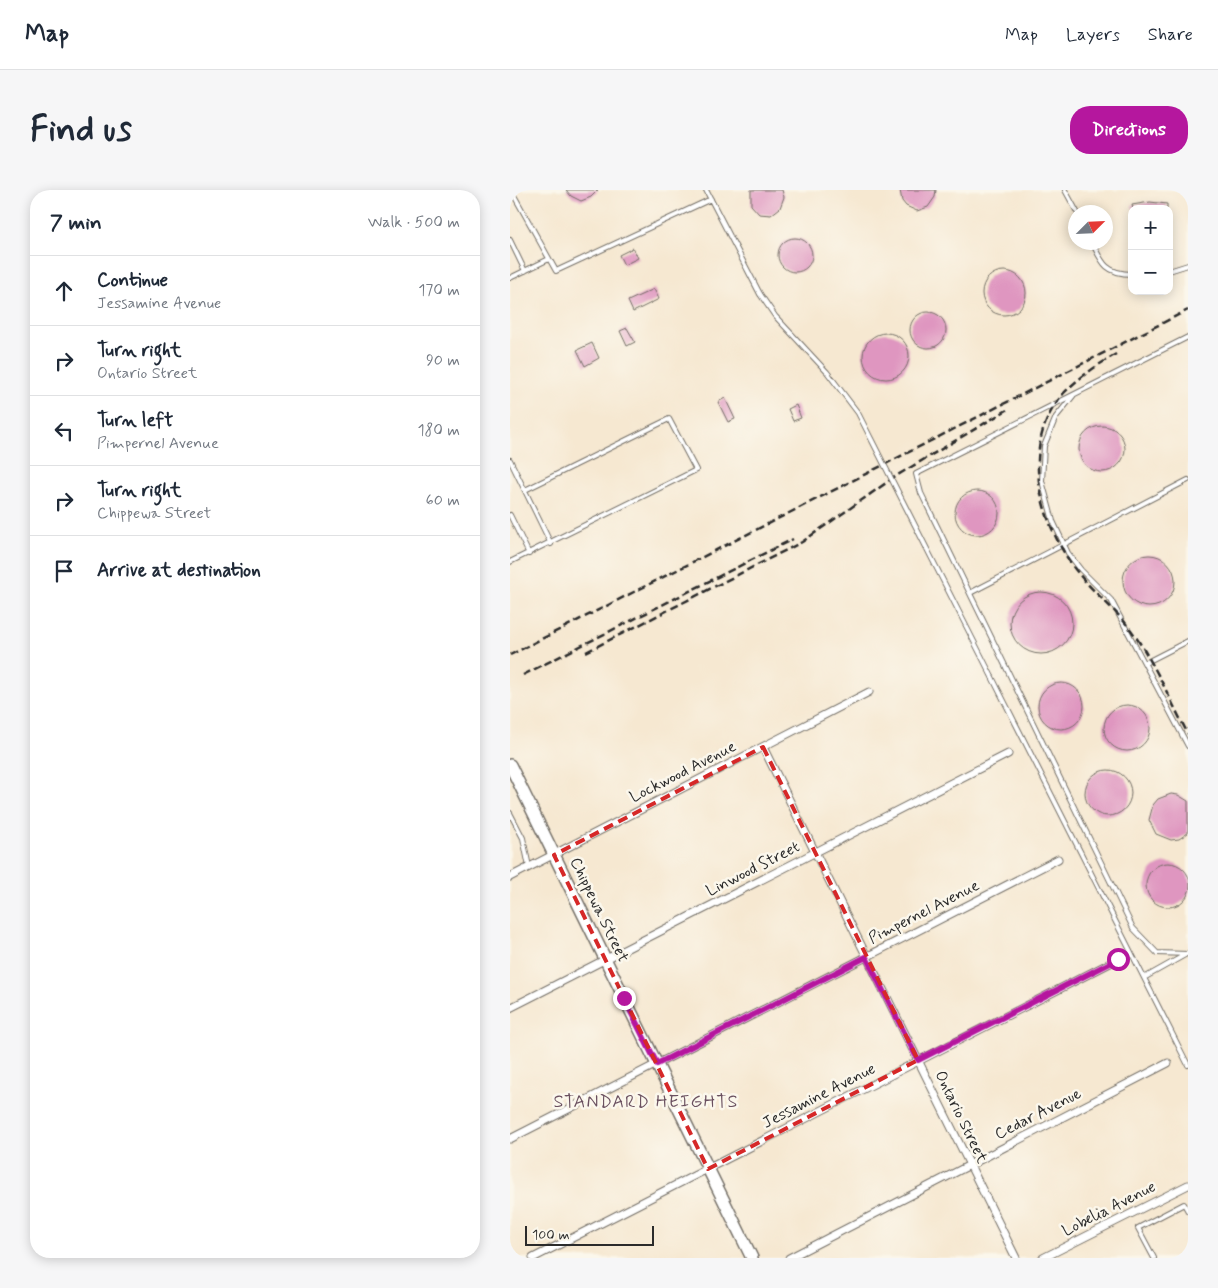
<!DOCTYPE html>
<html lang="en">
<head>
<meta charset="utf-8">
<style>
  :root { --surface:#fff; --page:#f6f6f7; --text:#1f2937; --muted:#747a83; --line:#e0e1e3; --accent:#b5179e }
  body { margin:0; font-family:Mynerve,sans-serif; background:var(--page); color:var(--text) }
  .controls { position:absolute; right:15px; top:15px; display:grid; overflow:hidden; border-radius:10px; box-shadow:0 2px 12px #0003 }
  .controls button { width:45px; height:45px; display:grid; place-items:center; padding:0; border:0; border-bottom:1px solid var(--line); background:var(--surface); color:var(--text); font:25px sans-serif }
  .compass { position:absolute; left:558px; top:15px; width:45px; height:45px; border-radius:50%; background:var(--surface); box-shadow:0 2px 12px #0003; rotate:66deg }
  .scale { position:absolute; left:15px; bottom:12px; width:129px; box-sizing:border-box; padding-left:5px; border:2px solid #2b2b2b; border-top:0; font-size:14px; line-height:18px; white-space:nowrap; color:#2b2b2b; -webkit-text-stroke:4px #fbf7ec; paint-order:stroke }
  .stop { position:absolute; width:15px; height:15px; margin:-11px; border:4px solid #b5179e; border-radius:50%; background:#fff }
  .stop.end { background:#b5179e; border-color:#fff; box-shadow:0 1px 5px #0008 }
  .list { margin:0; padding:0; list-style:none }
  h2 { display:flex; justify-content:space-between; align-items:center; height:65px; margin:0; padding:0 20px; font-size:21px }
  h2 small { font-size:16px; font-weight:400; color:var(--muted) }
  .list li { display:grid; grid-template-columns:32px 1fr auto; gap:15px; align-items:center; box-sizing:border-box; height:70px; padding:0 20px; border-top:1px solid var(--line) }
  .list b { display:block; font-size:19px; white-space:nowrap }
  .list p { margin:0; font-size:16px; white-space:nowrap; color:var(--muted) }
  .list em { font-size:16px; font-style:normal; color:var(--muted) }
  .icon { flex:none; width:28px; height:28px; fill:none; stroke:currentColor; stroke-width:2; stroke-linecap:round; stroke-linejoin:round }
  .map { position:relative; flex:none; width:678px; height:1068px; overflow:hidden; border-radius:20px }
  header { display:flex; align-items:center; gap:30px; box-sizing:border-box; height:70px; padding:0 25px; background:var(--surface); border-bottom:1px solid var(--line) }
  header strong { font-size:24px }
  nav { display:flex; gap:28px; margin-inline-start:auto; font-size:18px }
  .intro { display:flex; align-items:center; justify-content:space-between; box-sizing:border-box; height:120px; padding:0 30px }
  h1 { margin:0; font-size:35px }
  .button { padding:12px 22px; border-radius:20px; background:var(--accent); color:#fff; font-size:18px; font-weight:700 }
  main { display:flex; gap:30px; padding:0 30px }
  aside { flex:1; background:var(--surface); border-radius:20px; box-shadow:0 2px 12px #0003 }
  .map>svg:first-child { display:block }
  .building { fill:#df96c0 }
  .lines { fill:none; stroke-linecap:round; stroke-linejoin:round }
  .service-casing { stroke:#726d65; stroke-width:6 }
  .minor-casing { stroke:#726d65; stroke-width:9 }
  .primary-casing { stroke:#726d65; stroke-width:14 }
  .service { stroke:#fff; stroke-width:4 }
  .minor { stroke:#fff; stroke-width:7 }
  .primary { stroke:#fff; stroke-width:11 }
  .rail { stroke:#2b2b2b; stroke-width:2.5; stroke-dasharray:8 4; stroke-linecap:butt }
  .service-bridge-casing { stroke:#726d65; stroke-width:6; stroke-linecap:butt }
  .service-bridge { stroke:#fff; stroke-width:4 }
  .route { stroke:#b5179e; stroke-width:6 }
  .marked { fill:none; stroke:#d62828; stroke-width:4; stroke-dasharray:10 6; stroke-linejoin:round }
  .labels { text-anchor:middle; dominant-baseline:central; stroke-width:5; stroke-linejoin:round; paint-order:stroke }
  .street-label { font-size:16px; fill:#2b2b2b; stroke:#fbf7ec }
  .neighbourhood-label { font-size:18px; letter-spacing:1px; fill:#6a505f; stroke:#fbf7ec }
</style>
</head>
<body>
<header>
<strong>Map</strong>
<nav><a>Map</a><a>Layers</a><a>Share</a></nav>
</header>
<div class="intro"><h1>Find us</h1><a class="button">Directions</a></div>
<main>
<aside>
<h2>7 min<small>Walk · 500 m</small></h2>
<ul class="list">
<li><svg class="icon" aria-label="ahead" viewBox="0 0 24 24"><path d="M12 20V5M6 11l6-6 6 6"/></svg><div><b>Continue</b><p>Jessamine Avenue</p></div><em>170 m</em></li>
<li><svg class="icon" aria-label="right" viewBox="0 0 24 24"><path d="M7 20v-9h11M14 6l5 5-5 5"/></svg><div><b>Turn right</b><p>Ontario Street</p></div><em>90 m</em></li>
<li><svg class="icon" aria-label="left" viewBox="0 0 24 24"><path d="M17 20v-9H6M10 6l-5 5 5 5"/></svg><div><b>Turn left</b><p>Pimpernel Avenue</p></div><em>180 m</em></li>
<li><svg class="icon" aria-label="right" viewBox="0 0 24 24"><path d="M7 20v-9h11M14 6l5 5-5 5"/></svg><div><b>Turn right</b><p>Chippewa Street</p></div><em>60 m</em></li>
<li><svg class="icon" aria-label="arrive" viewBox="0 0 24 24"><path d="M6 21V4h12l-3 4 3 4H6"/></svg><div><b>Arrive at destination</b></div></li>
</ul>
</aside>
<div class="map">
<svg width="678" height="1068" viewBox="0 0 678 1068">
  <rect width="100%" height="100%" fill="#fbf7ec"/>
  <filter id="ink" filterUnits="userSpaceOnUse"><feTurbulence type="fractalNoise" baseFrequency=".02" numOctaves="2"/><feDisplacementMap in="SourceGraphic" scale="10" xChannelSelector="R" yChannelSelector="G"/><feConvolveMatrix kernelMatrix="1 2 1 2 8 2 1 2 1" color-interpolation-filters="sRGB"/></filter>
  <filter id="wash" filterUnits="userSpaceOnUse"><feTurbulence type="fractalNoise" baseFrequency=".0096" numOctaves="4" result="noise"/><feDisplacementMap in="SourceGraphic" scale="20" xChannelSelector="R" yChannelSelector="G"/><feGaussianBlur stdDeviation="1.12" result="paint"/><feColorMatrix in="noise" values="0 0 0 0 0 0 0 0 0 0 0 0 0 0 0 0 0 1.4 0 .05"/><feComposite in="paint" operator="in"/></filter>
  <g filter="url(#wash)">
    <rect width="100%" height="100%" fill="#f6e8d1"/>
    <g id="blocks">
      <!-- building -->
      <path class="building" d="M56,0H88L81,7L71,11L61,6Z
        M241,0H272L274,7L270,18L261,25L249,24L241,15Z
        M390,0H426L425,7L418,17L407,21L396,16L392,11Z
        M640,12L657,14V19H623L622,15Z
        M268 65a17 17 0 1 1 34 0a17 17 0 1 1-34 0Z
        M123,58L128,68L114,75L109,65Z
        M472 103a22 22 0 1 1 44 0a22 22 0 1 1-44 0Z
        M144,99L149,109L123,122L118,111Z
        M400 140a18 18 0 1 1 36 0a18 18 0 1 1-36 0Z
        M117,138L125,152L117,156L110,141Z
        M353 166a23 23 0 1 1 46 0a23 23 0 1 1-46 0Z
        M82,153L89,168L75,176L67,160Z
        M215,208L225,229L218,232L208,212Z
        M286,215L291,228L283,231L278,219Z
        M569 259a23 23 0 1 1 46 0a23 23 0 1 1-46 0Z
        M445 323a22 22 0 1 1 44 0a22 22 0 1 1-44 0Z
        M613 391a26 26 0 1 1 52 0a26 26 0 1 1-52 0Z
        M500 433a31 31 0 1 1 62 0a31 31 0 1 1-62 0Z
        M528 516a23 23 0 1 1 46 0a23 23 0 1 1-46 0Z
        M594 538a23 23 0 1 1 46 0a23 23 0 1 1-46 0Z
        M575 603a23 23 0 1 1 46 0a23 23 0 1 1-46 0Z
        M661,604L668,605L678,611V643L669,649L661,650L646,644L639,630L643,615L648,609Z
        M636 695a22 22 0 1 1 44 0a22 22 0 1 1-44 0Z"/>
    </g>
  </g>
  <g filter="url(#ink)">
    <use href="#blocks" fill-opacity="0" stroke="#726d65" stroke-width="1"/>
    <g class="lines">
      <defs>
        <path id="service" d="M1,0L46,81L201,9
          M196,0L250,104
          M555,0L567,22
          M0,50L15,81
          M582,52C592,73 596,84 622,84
          M659,81L678,75
          M0,88L39,69
          M678,147L406,284L411,303L623,738L647,763L678,764
          M563,206L546,227L534,256L532,291L543,331L558,363L571,380L601,410L678,556
          M0,270L41,354
          M0,325L19,364
          M0,372L186,280L159,229L15,300
          M460,403L678,290
          M635,473L678,451
          M482,487L678,875
          M0,623L13,648L19,677
          M634,788L675,765
          M644,1068L628,1038L674,1014L678,1021"/>
        <path id="minor" d="M253,557L506,1068
          M0,687L359,502
          M0,818L498,564
          M0,949L548,669
          M23,1068L608,769
          M279,1068L658,873
          M533,1068L678,995"/>
        <path id="primary" d="M0,575L242,1068"/>
      </defs>
      <!-- service casing -->
      <use href="#service" class="service-casing"/>
      <!-- minor casing -->
      <use href="#minor" class="minor-casing"/>
      <!-- primary casing -->
      <use href="#primary" class="primary-casing"/>
      <!-- service -->
      <use href="#service" class="service"/>
      <!-- minor -->
      <use href="#minor" class="minor"/>
      <!-- primary -->
      <use href="#primary" class="primary"/>
      <!-- rail -->
      <path class="rail" d="M606,164C588,175 569,187 554,203C511,252 527,322 560,372C577,398 603,416 621,440C644,472 660,510 678,544
        M76,462L292,352L386,286L497,220
        M0,465L678,120
        M13,485L283,349"/>
      <defs>
        <path id="service-bridge" d="M250,104L265,126L317,182L348,223L482,487"/>
      </defs>
      <!-- service-bridge casing -->
      <use href="#service-bridge" class="service-bridge-casing"/>
      <!-- service-bridge -->
      <use href="#service-bridge" class="service-bridge"/>
    </g>
  </g>
  <g class="lines" filter="url(#ink)">
    <!-- route -->
    <path class="route" d="M114,808L147,874L356,767L408,870L608,769"/>
  </g>
  <!-- marked area -->
  <path class="marked" d="M253,557L408,870L198,979L44,665Z"/>
  <g class="labels">
    <!-- street labels -->
    <g class="street-label">
      <text transform="translate(173 582) rotate(-27)">Lockwood Avenue</text>
      <text transform="translate(243 679) rotate(-27)">Linwood Street</text>
      <text transform="translate(89 720) rotate(64)">Chippewa Street</text>
      <text transform="translate(414 722) rotate(-27)">Pimpernel Avenue</text>
      <text transform="translate(309 906) rotate(-27)">Jessamine Avenue</text>
      <text transform="translate(528 924) rotate(-27)">Cedar Avenue</text>
      <text transform="translate(451 927) rotate(64)">Ontario Street</text>
      <text transform="translate(599 1019) rotate(-27)">Lobelia Avenue</text>
    </g>
    <!-- neighbourhood labels -->
    <g class="neighbourhood-label">
      <text x="136" y="912">STANDARD HEIGHTS</text>
    </g>
  </g>
</svg>
<div class="controls">
<button>+</button>
<button>−</button>
</div>
<svg class="compass" viewBox="-18 -18 36 36"><path d="M0-13l5 13h-10z" fill="#e53935"/><path d="M0 13l5-13h-10z" fill="#747a83"/></svg>
<div class="scale">100 m</div>
<div class="stop" style="left:608px;top:769px"></div>
<div class="stop end" style="left:114px;top:808px"></div>
</div>
</main>
</body>
</html>
